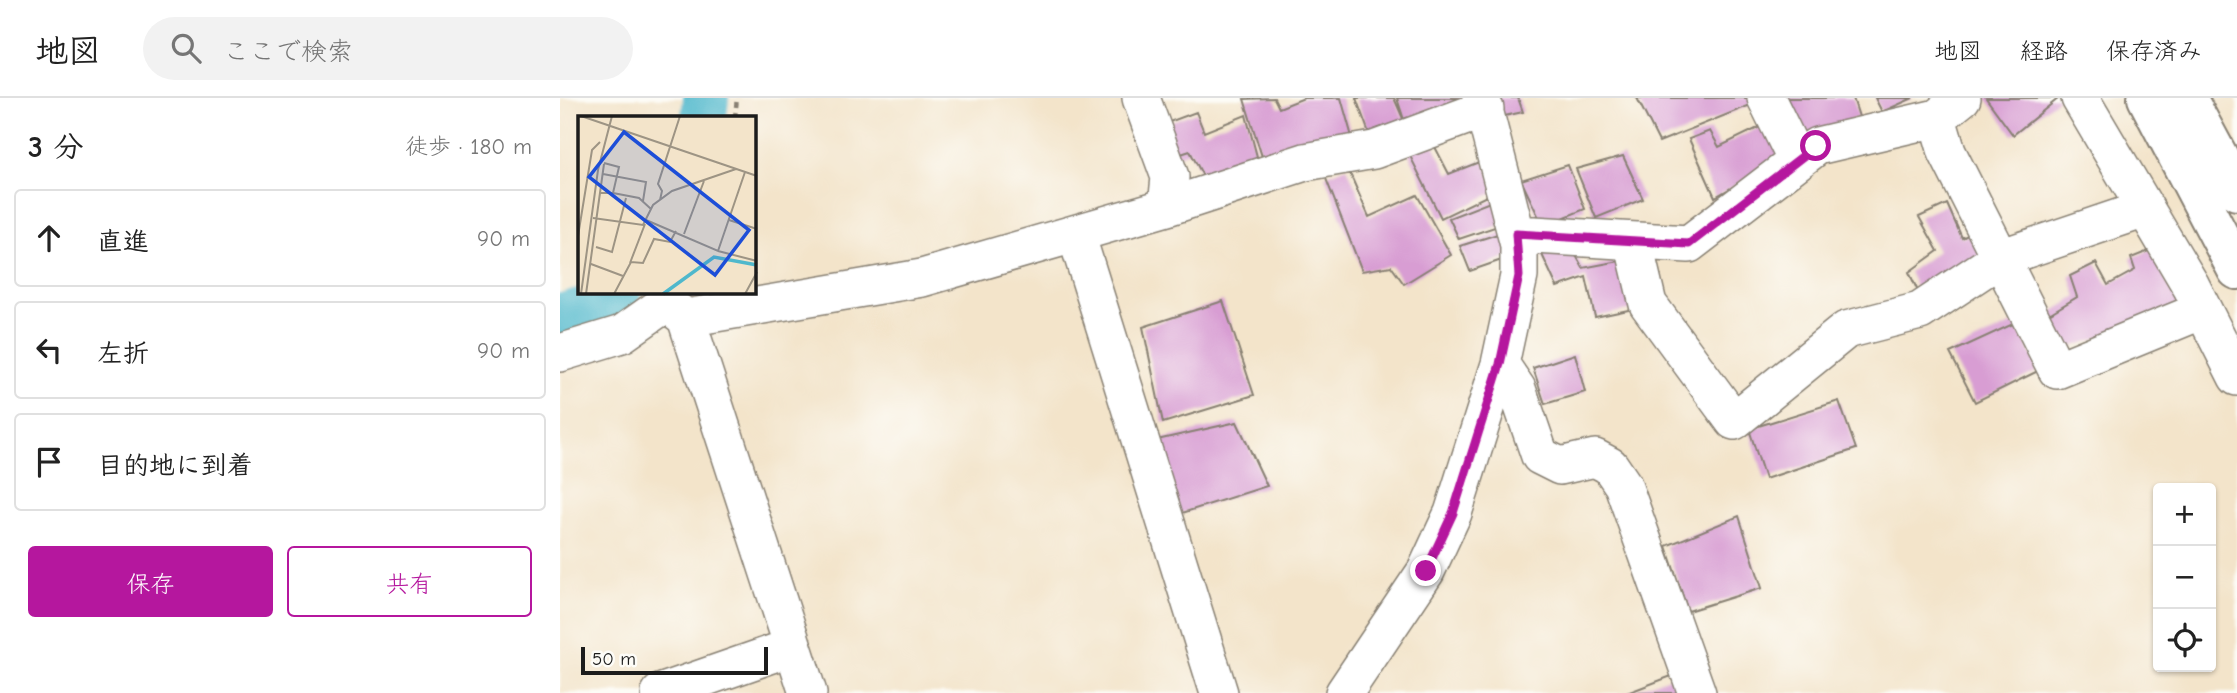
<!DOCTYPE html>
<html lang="ja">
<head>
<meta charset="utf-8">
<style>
  :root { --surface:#fff; --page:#f2f2f2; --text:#222; --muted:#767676; --line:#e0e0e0; --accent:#b5179e }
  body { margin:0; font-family:"Comic Neue","Klee One",sans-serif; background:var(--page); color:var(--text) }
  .controls { position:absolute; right:21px; bottom:21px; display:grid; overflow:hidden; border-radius:7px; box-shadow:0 2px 5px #0004 }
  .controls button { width:63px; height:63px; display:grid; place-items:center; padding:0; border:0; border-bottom:2px solid var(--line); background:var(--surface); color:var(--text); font:35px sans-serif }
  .scale { position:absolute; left:21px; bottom:18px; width:187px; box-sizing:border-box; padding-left:7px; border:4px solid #1c1c1c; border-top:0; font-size:19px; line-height:24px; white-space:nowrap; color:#1c1c1c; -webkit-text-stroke:5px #fdfcf7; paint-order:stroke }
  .stop { position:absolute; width:21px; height:21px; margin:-16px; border:5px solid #b5179e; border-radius:50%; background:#fff }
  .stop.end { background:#b5179e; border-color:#fff; box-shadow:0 2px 7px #0008 }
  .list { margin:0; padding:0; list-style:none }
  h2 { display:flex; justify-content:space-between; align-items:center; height:91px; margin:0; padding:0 28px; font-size:30px }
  h2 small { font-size:23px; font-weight:400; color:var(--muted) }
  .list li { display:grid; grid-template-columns:46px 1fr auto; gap:21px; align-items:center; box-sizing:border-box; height:98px; margin:0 14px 14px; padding:0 14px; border:2px solid var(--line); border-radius:7px }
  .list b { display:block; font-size:26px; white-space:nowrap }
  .list em { font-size:23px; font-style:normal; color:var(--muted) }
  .actions { display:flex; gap:14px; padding:21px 28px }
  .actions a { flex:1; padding:16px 0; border:2px solid var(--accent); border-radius:7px; text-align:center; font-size:24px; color:var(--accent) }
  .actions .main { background:var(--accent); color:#fff }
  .icon { flex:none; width:38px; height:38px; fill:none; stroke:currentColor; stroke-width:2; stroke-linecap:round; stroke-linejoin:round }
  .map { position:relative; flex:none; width:1677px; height:595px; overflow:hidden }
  header { display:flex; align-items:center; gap:42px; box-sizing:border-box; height:98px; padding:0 35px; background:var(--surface); border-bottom:2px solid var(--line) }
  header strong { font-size:33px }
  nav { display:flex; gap:38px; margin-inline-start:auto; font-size:24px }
  .search { width:490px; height:63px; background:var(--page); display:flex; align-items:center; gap:18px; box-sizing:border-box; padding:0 24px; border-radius:38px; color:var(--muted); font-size:26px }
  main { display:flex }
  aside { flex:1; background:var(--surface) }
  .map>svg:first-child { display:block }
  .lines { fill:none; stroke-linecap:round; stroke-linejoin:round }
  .river { stroke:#4fb8cc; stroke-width:46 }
  .building { fill:#d89dd3 }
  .minor-casing { stroke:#888073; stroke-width:40 }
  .highway-casing { stroke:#888073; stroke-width:42 }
  .path { stroke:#888073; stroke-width:4.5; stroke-dasharray:5 5; stroke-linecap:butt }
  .minor { stroke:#fff; stroke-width:37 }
  .highway { stroke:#fff; stroke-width:38 }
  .route { stroke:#b5179e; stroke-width:9 }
  .inset-river { fill:none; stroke:#4fb8cc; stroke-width:3.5 }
  .inset-road { fill:none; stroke:#9d9484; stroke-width:2 }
  .view { fill:#1d4ed8; fill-opacity:0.15; stroke:#1d4ed8; stroke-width:3.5 }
  .inset-edge { fill:none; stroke:#1c1c1c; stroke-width:3.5 }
</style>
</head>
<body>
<header>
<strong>地図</strong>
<div class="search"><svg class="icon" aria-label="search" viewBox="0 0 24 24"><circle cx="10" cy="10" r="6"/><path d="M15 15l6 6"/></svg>ここで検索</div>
<nav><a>地図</a><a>経路</a><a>保存済み</a></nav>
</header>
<main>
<aside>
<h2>3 分<small>徒歩 · 180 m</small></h2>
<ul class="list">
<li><svg class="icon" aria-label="ahead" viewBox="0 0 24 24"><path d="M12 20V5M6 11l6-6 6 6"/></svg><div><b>直進</b></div><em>90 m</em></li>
<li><svg class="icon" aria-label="left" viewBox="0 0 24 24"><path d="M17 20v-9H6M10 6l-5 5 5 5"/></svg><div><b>左折</b></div><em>90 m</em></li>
<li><svg class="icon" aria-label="arrive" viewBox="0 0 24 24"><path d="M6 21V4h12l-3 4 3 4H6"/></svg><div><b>目的地に到着</b></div></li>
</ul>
<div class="actions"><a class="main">保存</a><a>共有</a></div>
</aside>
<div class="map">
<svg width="1677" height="595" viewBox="0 0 1677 595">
  <rect width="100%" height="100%" fill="#fdfcf7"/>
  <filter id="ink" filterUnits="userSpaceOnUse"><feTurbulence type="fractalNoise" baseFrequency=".0143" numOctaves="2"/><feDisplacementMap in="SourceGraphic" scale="14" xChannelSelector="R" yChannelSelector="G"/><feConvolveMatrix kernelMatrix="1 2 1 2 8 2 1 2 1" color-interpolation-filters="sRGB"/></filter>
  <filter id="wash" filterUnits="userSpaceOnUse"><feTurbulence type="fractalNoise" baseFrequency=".00686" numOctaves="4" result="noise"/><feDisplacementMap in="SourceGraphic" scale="28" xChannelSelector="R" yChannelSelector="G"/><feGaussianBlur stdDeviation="1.57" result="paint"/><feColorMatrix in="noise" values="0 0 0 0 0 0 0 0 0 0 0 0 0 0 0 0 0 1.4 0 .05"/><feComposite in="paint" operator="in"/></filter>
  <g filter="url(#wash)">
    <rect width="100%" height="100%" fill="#f3e4ca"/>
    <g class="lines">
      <!-- river -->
      <path class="river" d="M144,19L146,0
        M0,219L43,206L58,194"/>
    </g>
    <g id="blocks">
      <!-- building -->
      <path class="building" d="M714,0L719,10L744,0H781L794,46L704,65L684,1Z
        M796,0H834L845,25L837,0H911L812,43Z
        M929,0H958L963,14L935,20Z
        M1077,0H1196L1198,4L1099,44Z
        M1222,0H1293L1299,19L1239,44Z
        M1315,0H1353L1322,14Z
        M1426,0H1499L1453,37Z
        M636,14L644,34L686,17L700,70L647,86L630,53L612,59L601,27Z
        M1206,26L1225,59L1155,99L1129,41L1150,33L1159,49Z
        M873,45L889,76L924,62L937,93L881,120L847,52Z
        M1063,58L1083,101L1036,120L1016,71Z
        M1008,67L1025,111L983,128L961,82Z
        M787,69L809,119L857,97L891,157L844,186L831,168L802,173L765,78Z
        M935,102L944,126L899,141L889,120Z
        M1387,106L1402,140L1417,132L1429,157L1360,198L1349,174L1378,153L1359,119Z
        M947,133L953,158L910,173L900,148Z
        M1010,147L1023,170L1065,162L1078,210L1035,219L1026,179L997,189L979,150Z
        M1591,152L1624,209L1501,253L1479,222L1517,199L1510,178L1536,165L1548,187L1575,172L1571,160Z
        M663,203L694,297L603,325L583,229Z
        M1455,225L1480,272L1415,304L1390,255Z
        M1015,256L1025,294L985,306L973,270Z
        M1279,303L1296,351L1205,381L1189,331Z
        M677,324L707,388L616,417L597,342Z
        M1179,418L1202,490L1128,513L1106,448Z
        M1114,577L1121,595H1067Z"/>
    </g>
  </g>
  <g filter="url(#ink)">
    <use href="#blocks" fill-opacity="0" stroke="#888073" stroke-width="2"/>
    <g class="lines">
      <defs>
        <path id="minor" d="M581,0L610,79L607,109
          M1206,0L1237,63
          M1402,0L1377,20L1387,54L1497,272L1643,212
          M1520,0L1631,188L1677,279
          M516,136L659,595
          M956,136L1129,146L1257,48L1377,20
          M1073,143L1088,206L1174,323L1286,232L1360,213L1440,160L1585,111
          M0,255L62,236L106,205L126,220
          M940,266L957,291L980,358L1000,368L1035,360L1050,368L1063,387L1137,595
          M100,595L232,549
          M248,595L126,220L362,180L607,109L745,64L814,52L925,11
          M784,595L866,473L893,415L940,266L959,178V147L921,0"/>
        <path id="highway" d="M1587,0L1677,172
          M1627,0L1677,93"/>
      </defs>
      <!-- minor casing -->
      <use href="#minor" class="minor-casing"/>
      <!-- highway casing -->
      <use href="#highway" class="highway-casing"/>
      <!-- path -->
      <path class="path" d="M175,19L177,0"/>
      <!-- minor -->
      <use href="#minor" class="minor"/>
      <!-- highway -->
      <use href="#highway" class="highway"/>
    </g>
  </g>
  <g class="lines" filter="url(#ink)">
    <!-- route -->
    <path class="route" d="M866,473L893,415L940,266L959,178L956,136L1129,146L1256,48"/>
  </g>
  <!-- overview -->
  <g transform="translate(18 18)">
    <rect width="178" height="178" fill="#f3e4ca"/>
    <path class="inset-river" d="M85,178L136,141L179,149"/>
    <path class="inset-road" d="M3,0L179,60M25,58L68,66L65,85M22,77H35L41,51L26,47M35,77L61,82L73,93M82,84L84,75L80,68L102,0M15,102L65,109L75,89L94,75L158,53M68,104L140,135L167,56M151,104L179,113M106,118L126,65M0,120L14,34L22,26M18,131L34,136L48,82M140,135L179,145M52,147L67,108M13,148L45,160M3,178L20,54L34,0M8,178L26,48M36,178L53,146L65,147L76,123L92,126L98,115M167,178L179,156"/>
    <path class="view" d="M46,16L171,114L137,159L11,61Z"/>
    <rect width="178" height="178" class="inset-edge"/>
  </g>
</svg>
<div class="controls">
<button>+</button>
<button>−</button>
<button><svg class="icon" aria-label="locate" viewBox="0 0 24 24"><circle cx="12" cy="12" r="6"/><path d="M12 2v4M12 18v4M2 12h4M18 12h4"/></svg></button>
</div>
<div class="scale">50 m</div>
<div class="stop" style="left:1256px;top:48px"></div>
<div class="stop end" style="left:866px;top:473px"></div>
</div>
</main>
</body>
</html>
